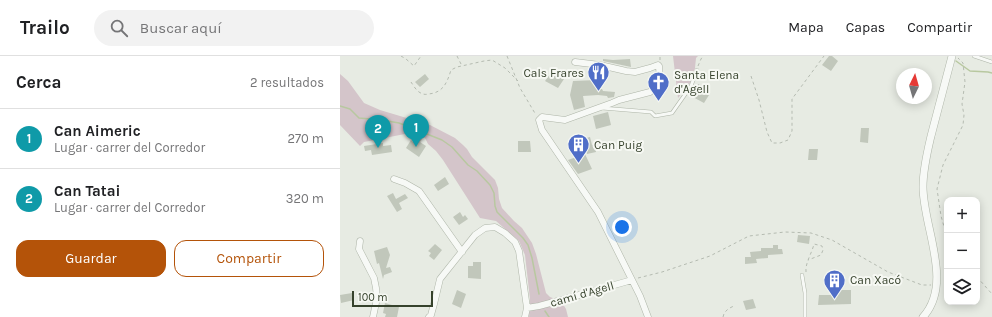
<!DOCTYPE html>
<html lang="es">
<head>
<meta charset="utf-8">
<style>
  :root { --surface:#fff; --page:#f2f2f2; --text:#202124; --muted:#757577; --line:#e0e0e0; --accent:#b45309 }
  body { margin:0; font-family:Karla,sans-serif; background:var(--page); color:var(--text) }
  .controls { position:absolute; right:12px; bottom:12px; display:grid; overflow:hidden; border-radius:8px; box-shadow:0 2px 10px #0003 }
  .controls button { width:36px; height:36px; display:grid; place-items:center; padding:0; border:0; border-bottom:1px solid var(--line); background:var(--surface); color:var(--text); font:20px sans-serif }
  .compass { position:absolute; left:556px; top:12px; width:36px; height:36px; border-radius:50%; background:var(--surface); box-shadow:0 2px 10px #0003; rotate:5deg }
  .scale { position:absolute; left:12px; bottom:10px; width:81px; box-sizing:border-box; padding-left:4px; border:2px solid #36422c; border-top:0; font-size:11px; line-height:14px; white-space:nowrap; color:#36422c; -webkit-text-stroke:3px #f6f8f3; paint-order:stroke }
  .you { position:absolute; left:282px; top:171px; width:14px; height:14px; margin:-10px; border:3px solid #fff; border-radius:50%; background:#1a73e8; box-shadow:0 0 0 6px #1a73e833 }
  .badge { display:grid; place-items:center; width:26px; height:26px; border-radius:50%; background:var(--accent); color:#fff; font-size:13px; font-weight:700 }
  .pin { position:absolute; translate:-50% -33px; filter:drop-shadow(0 1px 2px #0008) }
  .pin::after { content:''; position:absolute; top:21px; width:14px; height:12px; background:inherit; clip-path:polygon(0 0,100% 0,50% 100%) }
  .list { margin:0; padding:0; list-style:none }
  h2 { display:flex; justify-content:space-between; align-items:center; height:52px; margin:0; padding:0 16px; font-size:17px }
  h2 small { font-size:13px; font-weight:400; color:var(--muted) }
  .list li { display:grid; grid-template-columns:26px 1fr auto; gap:12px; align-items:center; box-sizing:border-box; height:60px; padding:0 16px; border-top:1px solid var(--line) }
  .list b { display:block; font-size:15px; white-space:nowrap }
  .list p { margin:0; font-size:13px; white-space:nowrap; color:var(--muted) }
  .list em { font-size:13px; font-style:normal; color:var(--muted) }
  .actions { display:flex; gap:8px; padding:12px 16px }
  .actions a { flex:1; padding:9px 0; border:1px solid var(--accent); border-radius:12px; text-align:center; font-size:14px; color:var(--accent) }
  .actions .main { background:var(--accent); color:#fff }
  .icon { flex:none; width:22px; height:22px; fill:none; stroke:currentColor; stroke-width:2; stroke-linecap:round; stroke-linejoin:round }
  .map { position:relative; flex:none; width:652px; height:261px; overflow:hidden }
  header { display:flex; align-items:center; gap:24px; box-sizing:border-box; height:56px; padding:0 20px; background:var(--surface); border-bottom:1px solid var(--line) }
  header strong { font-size:19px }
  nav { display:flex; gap:22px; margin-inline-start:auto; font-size:14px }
  .search { width:280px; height:36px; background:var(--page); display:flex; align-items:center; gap:10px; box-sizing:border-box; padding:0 14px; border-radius:22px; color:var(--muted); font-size:15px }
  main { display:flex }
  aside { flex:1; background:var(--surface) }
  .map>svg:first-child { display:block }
  .green { fill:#d4c5ca }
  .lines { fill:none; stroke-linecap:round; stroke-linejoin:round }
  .stream { stroke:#b8c8a0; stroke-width:1.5 }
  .building { fill:#c1c7bb }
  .service-casing { stroke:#aeb5a8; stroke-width:4 }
  .minor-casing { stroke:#aeb5a8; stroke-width:7 }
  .tertiary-casing { stroke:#aeb5a8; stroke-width:8 }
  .path { stroke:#b5bbb1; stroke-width:1; stroke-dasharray:3 3; stroke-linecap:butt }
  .service { stroke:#f7f9f6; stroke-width:3 }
  .minor { stroke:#f7f9f6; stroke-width:6 }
  .tertiary { stroke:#f7f9f6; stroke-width:7 }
  .labels { text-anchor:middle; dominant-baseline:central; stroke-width:4; stroke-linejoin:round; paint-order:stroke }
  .poi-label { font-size:12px; fill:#36422c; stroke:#f6f8f3; text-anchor:start }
  .street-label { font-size:12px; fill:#36422c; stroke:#f6f8f3 }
</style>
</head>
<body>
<header>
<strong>Trailo</strong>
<div class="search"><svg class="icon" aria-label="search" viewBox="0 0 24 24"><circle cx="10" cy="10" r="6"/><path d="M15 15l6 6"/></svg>Buscar aquí</div>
<nav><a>Mapa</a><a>Capas</a><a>Compartir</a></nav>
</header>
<main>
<aside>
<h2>Cerca<small>2 resultados</small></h2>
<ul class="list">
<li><span class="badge" style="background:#0f9aa8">1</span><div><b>Can Aimeric</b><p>Lugar · carrer del Corredor</p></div><em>270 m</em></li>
<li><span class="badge" style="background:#0f9aa8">2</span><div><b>Can Tatai</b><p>Lugar · carrer del Corredor</p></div><em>320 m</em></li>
</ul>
<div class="actions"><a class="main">Guardar</a><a>Compartir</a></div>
</aside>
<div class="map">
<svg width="652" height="261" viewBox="0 0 652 261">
  <rect width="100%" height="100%" fill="#e7ebe3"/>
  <!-- green -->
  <path class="green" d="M333,0H358L356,2L354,22L338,42Z
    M0,18L8,25L24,47L40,54L90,69L115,82L123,89L127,93L132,101L155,124L158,132L159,143L162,152L174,165L182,172L192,187L196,198L206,237L210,241L221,245L226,253L228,261H189L190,243L185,199L179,185L156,165L140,162L103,104L96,95L88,88L85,82L75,78L70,77L24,86L20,90L0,69Z"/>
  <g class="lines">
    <!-- stream -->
    <path class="stream" d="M616,5L630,15L648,16L652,17
      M0,50L10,53L19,62L42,64L59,67L102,84L112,91L128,109L137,115L150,129L154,137L155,150L157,156L183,182L188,189L192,202L199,238
      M205,255L209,261"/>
  </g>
  <!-- building -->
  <path class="building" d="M489,0H492L498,5L491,15L482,9Z
    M263,3L273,4L290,3L291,11L263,5Z
    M214,13L226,20L218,32L205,25Z
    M85,18L89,23L80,31L75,26Z
    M257,24L258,33H262L263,35L275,36L274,41L268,42L267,40L258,39L243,40L245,51L234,54L230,39L233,25Z
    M358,28L364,31L361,35L369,39L364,47L351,40Z
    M268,56L271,69L256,73L253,60Z
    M521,72H529L528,87L520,86Z
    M77,80L82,83L80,86L86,90L79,101L66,92L71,84L73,86Z
    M250,81L252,89L255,88L256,96L247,98L243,83Z
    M178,85H190L191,96H178Z
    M43,87V90L51,89L52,96L32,99L31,94L25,95L24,90Z
    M469,93H478L477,104H468Z
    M245,98L252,113L238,118L228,104Z
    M105,121L109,128L98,135L94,129Z
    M53,137L56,143L65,138L68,142L59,147L62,153L57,156L47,140Z
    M120,156L123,161L125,159L128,163L119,169L113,161Z
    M458,179L470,180L469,188L457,186Z
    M95,188L102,194L94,204L89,200L91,197L88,195Z
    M433,189H438V193H442L443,198L428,199V202L416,203L417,207L405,208V201H411L410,196L421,195V192H433Z
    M47,191L50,199L46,212L50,211L52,216L44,219L43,223L39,207L37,208L34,195Z
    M133,206H141V223L128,222V210H133Z
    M117,234L126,238L121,252L112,248Z
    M491,234H511V248L478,249L479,239H491Z
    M12,237L14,244L1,247L0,239Z
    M413,243L416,252L406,254L403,245Z
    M45,247L59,251L57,261H45L46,258L43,257Z"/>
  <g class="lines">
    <defs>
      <path id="service" d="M634,0L652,6
        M262,52L311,56L315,60L332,57L351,30L357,14
        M462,219L465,237V261"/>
      <path id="minor" d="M235,6L260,9L286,15L295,16L310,12L318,9L319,10L320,26L317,30L310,36L279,44L272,47L225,64L202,61L199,64L202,74L258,156L300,240L308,261
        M54,123L65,127L79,135L122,196
        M20,185L19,193L34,222L36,232L37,242L33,261
        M89,261L91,259L94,248L100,223L135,179L145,172L155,171L165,177L175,186L179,195L187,252L199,250L225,243L292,224
        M185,261L187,252"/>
      <path id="tertiary" d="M583,261C614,227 583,171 583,131C583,113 587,97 591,80C598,53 605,27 612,0"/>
    </defs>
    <!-- service casing -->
    <use href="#service" class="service-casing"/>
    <!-- minor casing -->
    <use href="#minor" class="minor-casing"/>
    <!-- tertiary casing -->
    <use href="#tertiary" class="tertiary-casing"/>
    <!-- path -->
    <path class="path" d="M61,0L66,3L74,10L81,0
      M117,0L122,10
      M167,0L180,32L196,59
      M320,4V0
      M358,10L361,3L363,0
      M411,20L419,44L427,76L432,87H440L448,84L452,75V43L484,0
      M71,26C73,29 76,34 79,36C82,38 85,39 88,38C103,37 107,27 111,14L117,11L144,5L152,4L165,12L178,25
      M607,181L601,160L597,133L603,109L623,69L624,59L622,48L625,26L623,7L618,2
      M466,216C465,207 472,197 474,188L482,190L483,194L481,199L468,204
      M637,221L652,238
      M298,222L322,216L370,200L409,180L445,176L471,177L492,184L548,216L582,229H591
      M383,261C384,255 389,252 394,250"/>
    <!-- service -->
    <use href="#service" class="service"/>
    <!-- minor -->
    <use href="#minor" class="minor"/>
    <!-- tertiary -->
    <use href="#tertiary" class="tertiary"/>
  </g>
  <!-- icons -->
  <defs>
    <symbol id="restaurant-pin" viewBox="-11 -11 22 30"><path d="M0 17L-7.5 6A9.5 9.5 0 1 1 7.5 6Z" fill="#506ec8" stroke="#f6f8f3"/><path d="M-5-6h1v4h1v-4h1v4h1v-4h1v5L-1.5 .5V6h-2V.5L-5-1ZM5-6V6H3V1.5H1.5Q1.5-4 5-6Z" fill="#fff"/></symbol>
    <symbol id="church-pin" viewBox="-11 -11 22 30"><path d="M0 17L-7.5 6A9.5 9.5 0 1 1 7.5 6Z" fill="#506ec8" stroke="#f6f8f3"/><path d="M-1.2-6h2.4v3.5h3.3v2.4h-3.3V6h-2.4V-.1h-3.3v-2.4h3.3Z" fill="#fff"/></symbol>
    <symbol id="building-pin" viewBox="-11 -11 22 30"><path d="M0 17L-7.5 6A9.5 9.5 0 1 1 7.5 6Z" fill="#506ec8" stroke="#f6f8f3"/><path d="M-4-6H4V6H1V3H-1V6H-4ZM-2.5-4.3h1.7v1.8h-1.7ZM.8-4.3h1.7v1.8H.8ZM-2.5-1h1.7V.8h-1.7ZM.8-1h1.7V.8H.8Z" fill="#fff"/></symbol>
  </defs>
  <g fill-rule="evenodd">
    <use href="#restaurant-pin" x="246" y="4" width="25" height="34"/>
    <use href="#church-pin" x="306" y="14" width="25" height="34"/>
    <use href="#building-pin" x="226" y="76" width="25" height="34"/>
    <use href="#building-pin" x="482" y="212" width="25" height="34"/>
  </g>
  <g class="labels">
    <!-- poi labels -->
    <g class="poi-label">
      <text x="244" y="17" text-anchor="end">Cals Frares</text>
      <text x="334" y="19">Santa Elena<tspan x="334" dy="14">d'Agell</tspan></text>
      <text x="254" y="89">Can Puig</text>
      <text x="510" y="224">Can Xacó</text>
    </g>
    <!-- street labels -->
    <g class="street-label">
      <text transform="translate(242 238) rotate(-16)">camí d'Agell</text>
    </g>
  </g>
</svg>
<div class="controls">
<button>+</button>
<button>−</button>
<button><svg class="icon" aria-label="layers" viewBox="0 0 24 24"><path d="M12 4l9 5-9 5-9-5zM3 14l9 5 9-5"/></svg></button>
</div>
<svg class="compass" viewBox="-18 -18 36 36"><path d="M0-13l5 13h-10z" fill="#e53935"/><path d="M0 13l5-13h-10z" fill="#757577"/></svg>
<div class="scale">100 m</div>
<div class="you"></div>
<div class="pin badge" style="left:76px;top:91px;background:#0f9aa8">1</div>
<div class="pin badge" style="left:38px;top:92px;background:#0f9aa8">2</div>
</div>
</main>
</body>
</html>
